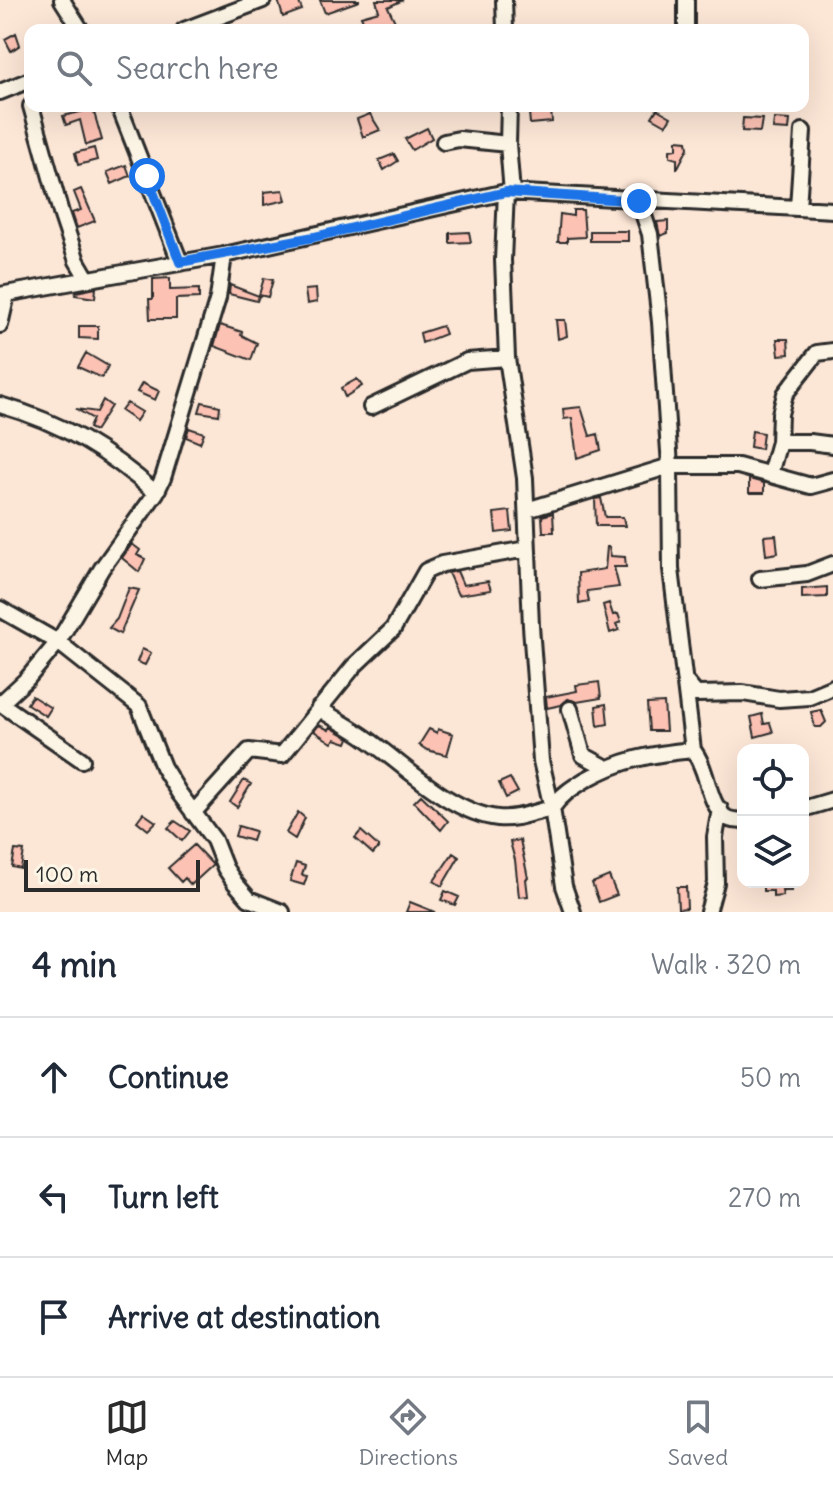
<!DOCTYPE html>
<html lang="en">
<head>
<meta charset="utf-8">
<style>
  :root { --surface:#fff; --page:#f6f6f7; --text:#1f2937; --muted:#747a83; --line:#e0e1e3; --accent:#2b2b2b }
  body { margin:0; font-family:Delius,sans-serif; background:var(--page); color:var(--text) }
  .controls { position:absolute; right:24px; bottom:24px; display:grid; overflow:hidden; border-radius:16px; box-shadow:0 8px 32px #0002 }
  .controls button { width:72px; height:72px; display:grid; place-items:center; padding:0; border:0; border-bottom:2px solid var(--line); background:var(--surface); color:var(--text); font:40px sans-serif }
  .scale { position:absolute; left:24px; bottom:20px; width:176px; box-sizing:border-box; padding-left:8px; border:4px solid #2b2b2b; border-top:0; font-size:22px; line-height:28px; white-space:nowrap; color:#2b2b2b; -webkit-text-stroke:6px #fcf5e5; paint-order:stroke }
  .stop { position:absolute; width:24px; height:24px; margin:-18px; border:6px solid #1a73e8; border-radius:50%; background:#fff }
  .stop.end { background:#1a73e8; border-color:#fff; box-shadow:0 2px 8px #0008 }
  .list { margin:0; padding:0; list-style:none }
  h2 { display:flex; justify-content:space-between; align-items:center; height:104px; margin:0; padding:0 32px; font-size:34px }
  h2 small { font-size:26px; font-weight:400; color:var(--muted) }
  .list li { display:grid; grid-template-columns:52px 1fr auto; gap:24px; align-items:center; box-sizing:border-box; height:120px; padding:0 32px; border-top:2px solid var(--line) }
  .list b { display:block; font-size:30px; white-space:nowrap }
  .list em { font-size:26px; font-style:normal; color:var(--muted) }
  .icon { flex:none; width:44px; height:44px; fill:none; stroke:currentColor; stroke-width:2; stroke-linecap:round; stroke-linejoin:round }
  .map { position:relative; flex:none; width:833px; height:912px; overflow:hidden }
  .search { position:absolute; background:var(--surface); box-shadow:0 8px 32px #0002; left:24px; right:24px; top:24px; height:88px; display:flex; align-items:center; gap:20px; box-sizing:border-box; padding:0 28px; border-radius:16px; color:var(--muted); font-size:30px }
  .sheet { height:464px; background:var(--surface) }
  nav { display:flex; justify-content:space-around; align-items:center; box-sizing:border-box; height:112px; border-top:2px solid var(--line); background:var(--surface); font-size:22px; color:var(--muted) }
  nav a { display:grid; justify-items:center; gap:4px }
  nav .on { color:var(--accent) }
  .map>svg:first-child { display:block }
  .building { fill:#fcc2b4; stroke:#2b2b2b; stroke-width:2 }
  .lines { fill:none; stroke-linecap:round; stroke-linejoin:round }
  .minor-casing { stroke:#2b2b2b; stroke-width:20 }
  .minor { stroke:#fcf5e5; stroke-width:14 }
  .route { stroke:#1a73e8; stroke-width:10 }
</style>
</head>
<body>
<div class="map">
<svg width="833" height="912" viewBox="0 0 833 912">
  <rect width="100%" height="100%" fill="#fce6d6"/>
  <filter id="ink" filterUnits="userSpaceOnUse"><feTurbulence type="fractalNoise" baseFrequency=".0125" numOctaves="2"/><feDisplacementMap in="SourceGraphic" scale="16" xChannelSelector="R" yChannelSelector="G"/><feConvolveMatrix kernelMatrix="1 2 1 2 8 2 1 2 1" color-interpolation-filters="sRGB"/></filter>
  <g filter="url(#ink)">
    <!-- building -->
    <path class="building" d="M278,0H298L302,10L283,17Z
      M320,0H359V1L325,13Z
      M376,0H403L388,7L399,30H367L361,16L379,11Z
      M16,33L20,45L11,51L5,39Z
      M93,109L102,140L86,145L80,120L66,125L63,116Z
      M551,109L552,122L530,124L529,112Z
      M657,109L671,117L666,125L652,117Z
      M370,114L380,130L363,137L357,119Z
      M743,118L762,119L760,132L742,131Z
      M774,119L790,120L789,130L773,129Z
      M427,128L432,138L412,150L405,139Z
      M677,140L687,141L688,148L677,169V159L670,157V150L677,149Z
      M94,148L97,160L78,165L75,153Z
      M394,154L398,161L384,170L379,160Z
      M126,165L130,176L112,184L107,172Z
      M81,189L95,221L77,228L72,213L81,210L74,192Z
      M283,190L286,200L264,205V192Z
      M573,210H583L585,237L567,238V242H558L560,214L573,216Z
      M668,221V233L660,236L657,222Z
      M590,231H628V241H590Z
      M469,232L471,242L450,243V233Z
      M170,278V290L199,289V298L176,299V319H150L149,299H153V279Z
      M264,278L273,280L268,297L259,295Z
      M230,285L259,296L257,301L229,294Z
      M96,288L95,298L75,295L76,292Z
      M316,289L317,302L307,304L305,290Z
      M556,320H565L567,336L558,339Z
      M220,325L242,332L241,335L257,343L251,360L214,346Z
      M79,326H98V339L79,338Z
      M442,326L445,334L422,343L420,333Z
      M777,339H788L789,354L779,355Z
      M86,353L108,366L102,378L78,367Z
      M357,379L362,386L345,397L341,388Z
      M142,383L159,391L155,400L137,392Z
      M103,400L111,406L95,431L89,428L93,419L76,409L97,412Z
      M202,402L220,406L219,415L199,412Z
      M127,403L142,412L136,421L121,411Z
      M581,407L590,436L598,434L601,450L577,458L572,418L564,419L563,409Z
      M189,428L204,433L200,443L186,437Z
      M752,431L763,433L761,449L750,447Z
      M749,479L764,483V493H749Z
      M601,498L605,517H623L625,526H596L595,499Z
      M510,511L512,531L496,533L494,513Z
      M553,513L554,532H543L542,516Z
      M776,535L778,553L766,555L764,536Z
      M132,544L140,550L137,555L145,559L139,572L122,558Z
      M607,547H609L611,556L625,557L626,567H614L619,587L587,591L589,602L579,604L578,573L605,569Z
      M457,571L463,585L488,581L491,590L458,595L448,573Z
      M827,587V597L802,598V589Z
      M129,588L139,590L120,634L109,628L117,619Z
      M609,603L613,615L618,614L621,622L616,624L619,630L610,633L603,605Z
      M142,649L151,653L145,665L137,662Z
      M599,682L601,698L577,702L568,699L561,705L547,708L546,697L577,691L576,685Z
      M32,696L51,708L46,716L27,704Z
      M664,703L666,731H649L647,704Z
      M606,704L608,724L598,726L596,706Z
      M821,710L826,722L821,727H815L811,712Z
      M762,714L764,724L770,723L773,732L755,737L751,717Z
      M319,725L329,730L330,727L349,738L347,743L335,739L332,743L314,731Z
      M429,729L437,733L438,729L453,734L447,755L427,750L419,745Z
      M510,778L518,792L506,798L499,783Z
      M244,780L251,784L237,807L230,802Z
      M421,795L448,821L441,830L414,802Z
      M298,812L305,818L295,839L286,833Z
      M143,813L156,822L148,830L137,821Z
      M175,821L190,831L182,841L168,828Z
      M238,826L255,831L252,841L235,836Z
      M361,831L379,847L373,854L355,838Z
      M520,840L528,878L526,879L528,896L519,897L515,860L510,842Z
      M194,845L213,865L191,885L185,878L181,882L168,868Z
      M15,850L24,851L21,869L12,867Z
      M453,853L459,857L442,886L434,881Z
      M296,863L305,866L302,875L307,876L304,885L290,881Z
      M609,876L617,895L599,902L592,883Z
      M763,882L792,884V891H782L783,896L773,897V891H763Z
      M677,887H686L687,908L678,909Z
      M445,891L459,897L455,905L441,900Z
      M410,902L435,912H406Z"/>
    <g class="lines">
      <defs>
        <path id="minor" d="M62,0L81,30
          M504,0L505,30
          M184,30L263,0
          M686,30V0
          M0,92L30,80
          M31,106L61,213L77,261L87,278
          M119,106L180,262
          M509,106L508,144L512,193
          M444,142L459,139L508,144
          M506,192L503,260L507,358L525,478L531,626L541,761L552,808L564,886L573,912
          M639,201L650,234L660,322L670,466L671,569L693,750C708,769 707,800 724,816C729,821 737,820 743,821
          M798,208L803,131
          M0,295L224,255L506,192L833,210
          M0,325L7,294
          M0,405C63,423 107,450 156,493
          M371,407L467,361L507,358
          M779,442H810L833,445
          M770,474L779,442L780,414L785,394L817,353L833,351
          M527,510L670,466H738L811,486L833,480
          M760,579L807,574L833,564
          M0,609L58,642L139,706L163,767L179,793L214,840L225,868L235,883L249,899L282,912
          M686,682L696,694L743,693L779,699L809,697L833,687
          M0,703L82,760
          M0,704L27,679L58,642L102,568L156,493L163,478L218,298L224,255
          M319,708C334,719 351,727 366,738C403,764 451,813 498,818C515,820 535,812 552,808C561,795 572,788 585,780C622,759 651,754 693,750
          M570,709L583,755L607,768
          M803,809L833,800
          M193,813L249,751L282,755L354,666L393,629L426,571L442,564L527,549
          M708,912L716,883L715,837L720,809"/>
      </defs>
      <!-- minor casing -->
      <use href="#minor" class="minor-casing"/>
      <!-- minor -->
      <use href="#minor" class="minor"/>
    </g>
  </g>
  <g class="lines" filter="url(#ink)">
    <!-- route -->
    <path class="route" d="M147,176L180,262L314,237L506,192L639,201"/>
  </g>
</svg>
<div class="controls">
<button><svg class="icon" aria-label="locate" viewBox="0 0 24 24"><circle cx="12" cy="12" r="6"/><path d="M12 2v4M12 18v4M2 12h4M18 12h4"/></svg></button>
<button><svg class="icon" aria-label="layers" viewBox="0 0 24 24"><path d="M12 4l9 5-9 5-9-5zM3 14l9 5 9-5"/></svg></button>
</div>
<div class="scale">100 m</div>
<div class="stop" style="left:147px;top:176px"></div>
<div class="stop end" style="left:639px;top:201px"></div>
<div class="search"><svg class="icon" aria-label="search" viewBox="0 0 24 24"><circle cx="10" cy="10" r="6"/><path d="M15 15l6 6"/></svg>Search here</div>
</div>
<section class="sheet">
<h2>4 min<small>Walk · 320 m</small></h2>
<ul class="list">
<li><svg class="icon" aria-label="ahead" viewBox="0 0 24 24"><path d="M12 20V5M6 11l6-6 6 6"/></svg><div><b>Continue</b></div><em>50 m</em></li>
<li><svg class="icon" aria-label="left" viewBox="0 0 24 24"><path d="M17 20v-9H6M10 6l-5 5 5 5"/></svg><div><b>Turn left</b></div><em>270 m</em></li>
<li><svg class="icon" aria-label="arrive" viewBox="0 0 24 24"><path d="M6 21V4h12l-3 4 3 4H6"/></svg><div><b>Arrive at destination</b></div></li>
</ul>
</section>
<nav>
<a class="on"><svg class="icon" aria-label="map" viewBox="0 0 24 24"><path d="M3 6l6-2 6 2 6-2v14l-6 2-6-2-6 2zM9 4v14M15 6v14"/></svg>Map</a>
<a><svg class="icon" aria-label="directions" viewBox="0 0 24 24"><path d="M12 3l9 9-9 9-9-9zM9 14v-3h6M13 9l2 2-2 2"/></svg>Directions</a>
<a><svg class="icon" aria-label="saved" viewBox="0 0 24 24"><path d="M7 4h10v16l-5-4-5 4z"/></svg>Saved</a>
</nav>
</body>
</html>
